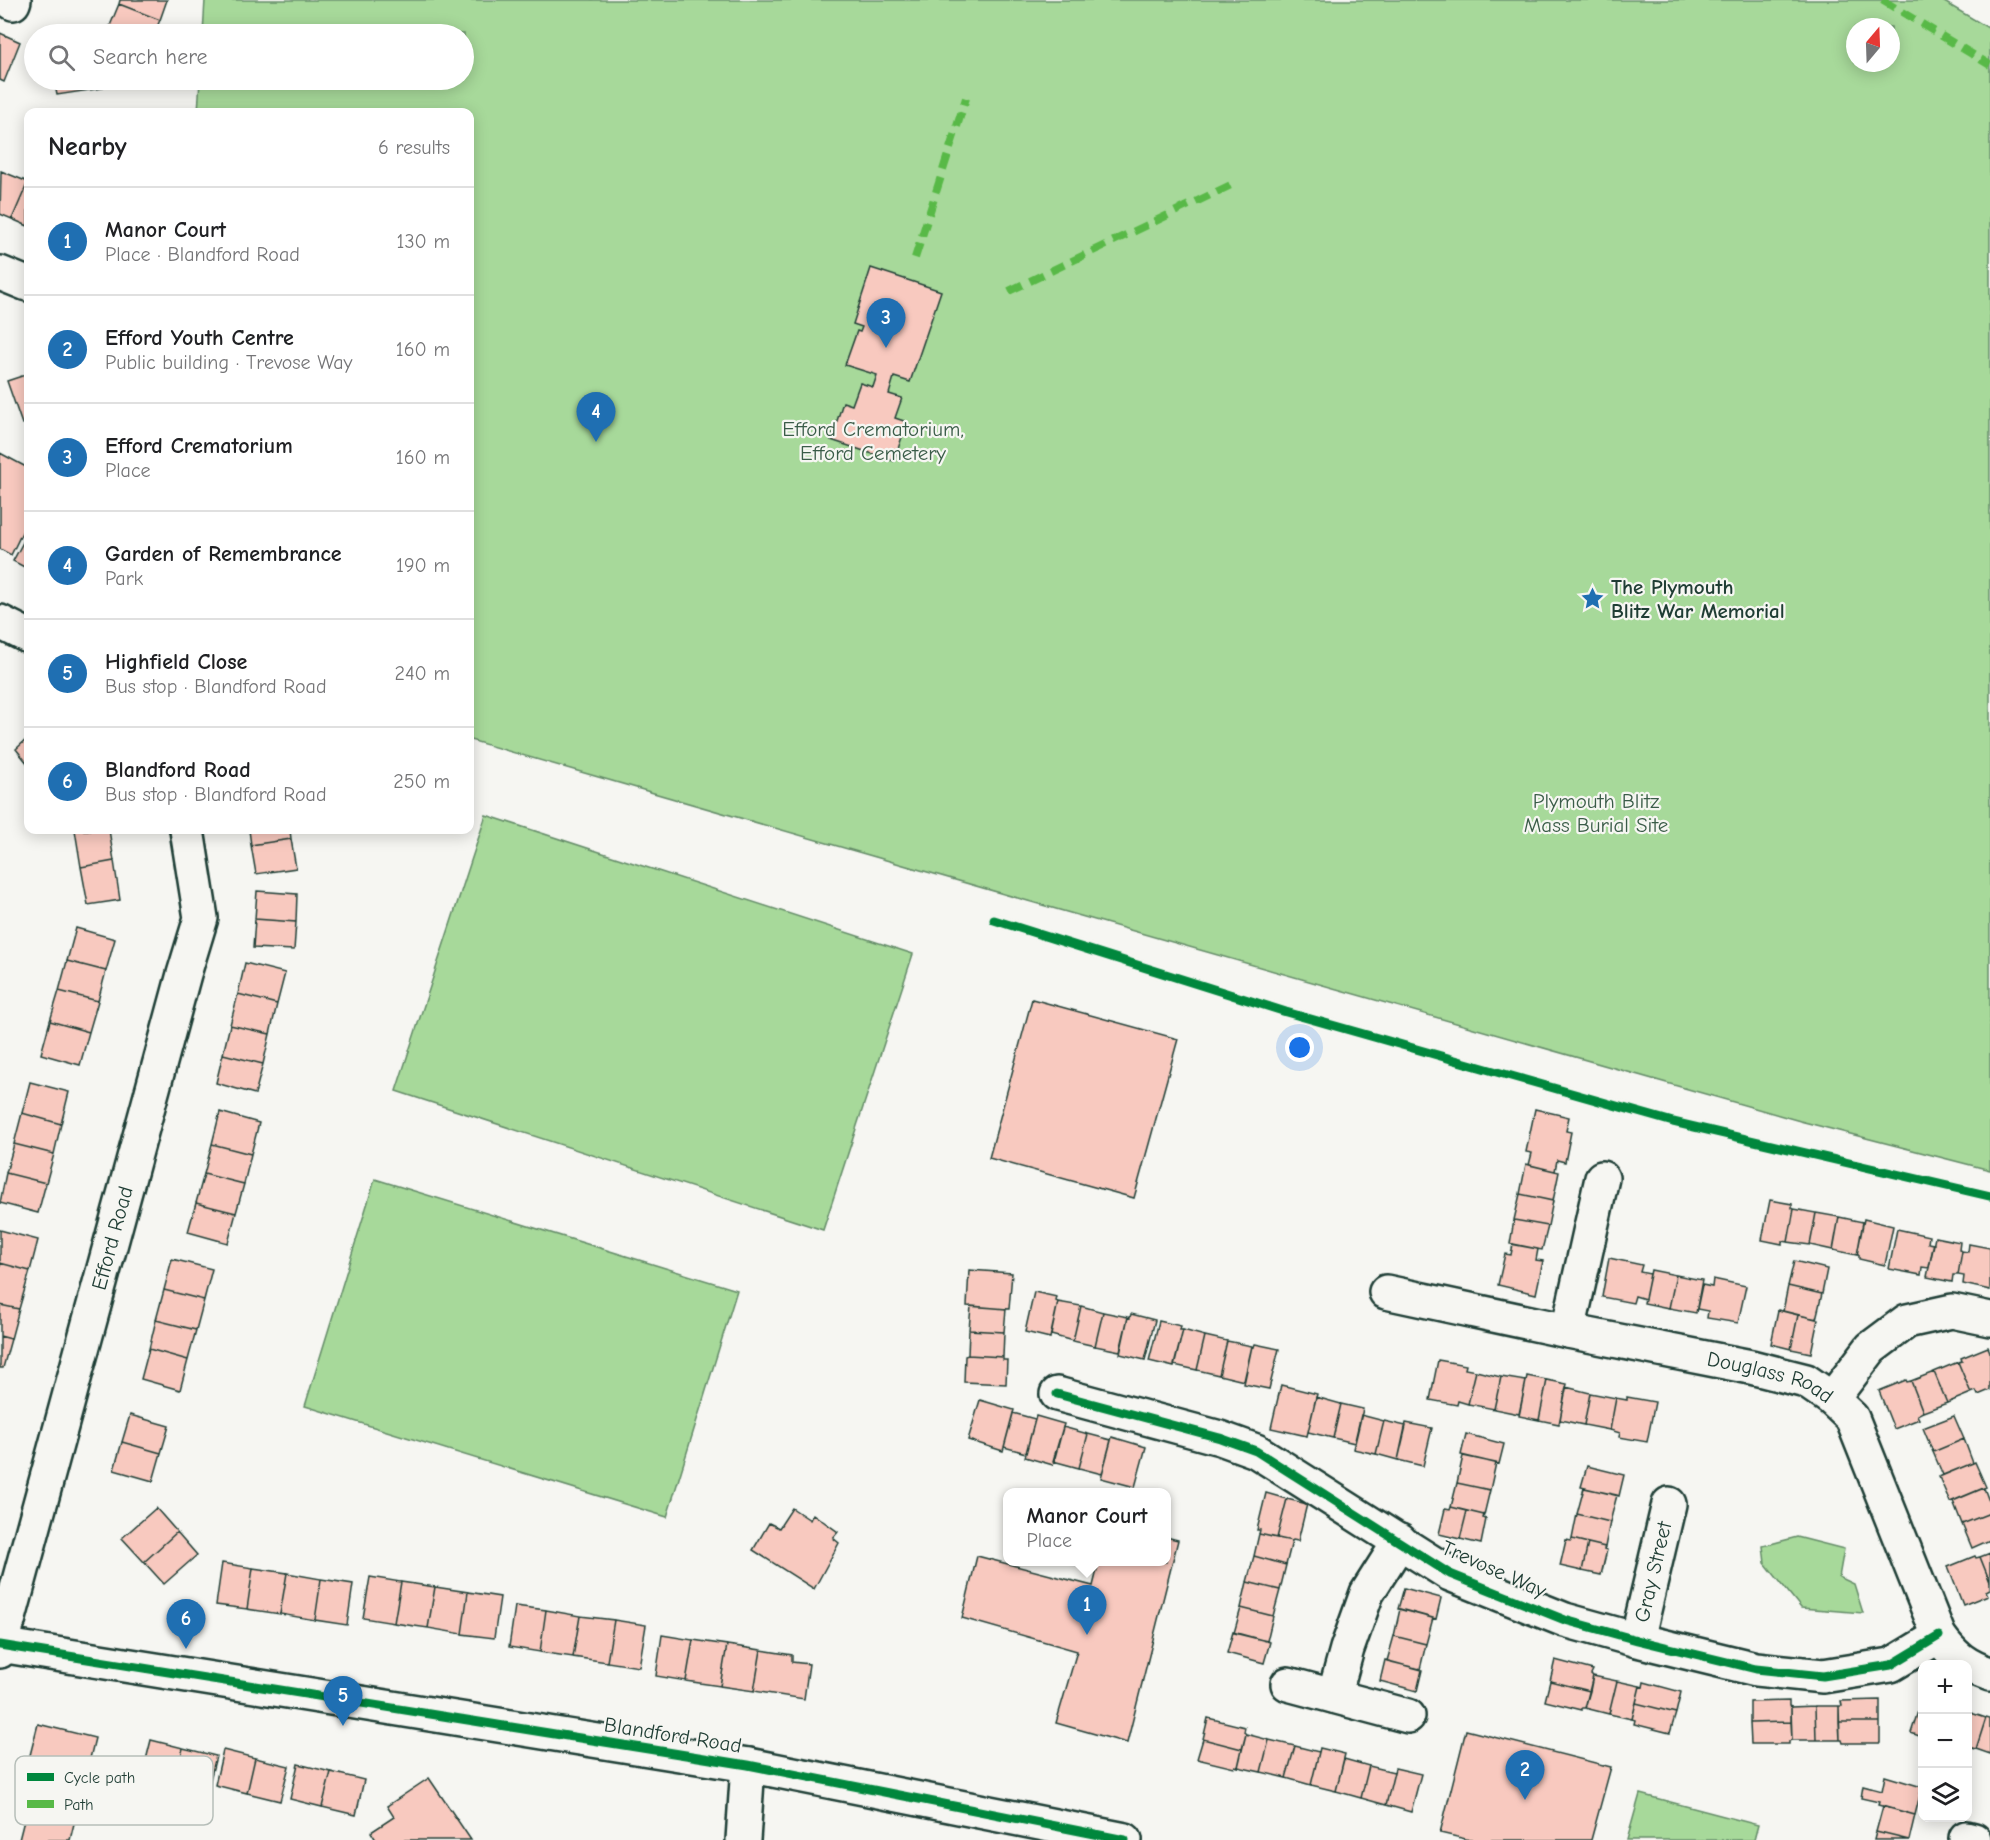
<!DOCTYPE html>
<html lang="en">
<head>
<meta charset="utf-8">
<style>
  :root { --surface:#fff; --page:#f2f2f2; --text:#202124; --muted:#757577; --line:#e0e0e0; --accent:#1f6fb2 }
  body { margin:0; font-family:"Comic Neue",sans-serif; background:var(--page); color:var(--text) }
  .controls { position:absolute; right:18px; bottom:18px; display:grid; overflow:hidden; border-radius:12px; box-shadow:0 3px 15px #0003 }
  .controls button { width:54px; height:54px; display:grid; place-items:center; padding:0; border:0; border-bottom:2px solid var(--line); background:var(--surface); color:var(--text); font:30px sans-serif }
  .compass { position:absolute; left:1846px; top:18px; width:54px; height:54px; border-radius:50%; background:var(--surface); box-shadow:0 3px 15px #0003; rotate:19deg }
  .you { position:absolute; left:1300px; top:1048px; width:21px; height:21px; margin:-15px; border:4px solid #fff; border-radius:50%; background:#1a73e8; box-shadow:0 0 0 9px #1a73e833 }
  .badge { display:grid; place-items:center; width:39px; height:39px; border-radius:50%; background:var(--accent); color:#fff; font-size:20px; font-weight:700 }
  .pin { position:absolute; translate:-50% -50px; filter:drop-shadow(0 2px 3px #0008) }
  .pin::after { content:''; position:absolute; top:32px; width:21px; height:18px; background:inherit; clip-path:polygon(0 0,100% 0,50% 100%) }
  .popup { position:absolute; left:1003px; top:1488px; width:168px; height:78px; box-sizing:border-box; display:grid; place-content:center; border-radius:12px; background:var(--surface); filter:drop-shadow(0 2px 4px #0005); font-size:20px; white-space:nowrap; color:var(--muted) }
  .popup b { font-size:22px; color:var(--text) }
  .popup::after { content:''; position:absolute; left:50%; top:100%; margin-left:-12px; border:12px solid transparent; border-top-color:var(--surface) }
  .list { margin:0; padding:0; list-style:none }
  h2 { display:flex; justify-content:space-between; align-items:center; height:78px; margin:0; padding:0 24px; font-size:26px }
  h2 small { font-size:20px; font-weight:400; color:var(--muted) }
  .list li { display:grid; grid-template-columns:39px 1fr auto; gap:18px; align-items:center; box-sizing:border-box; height:108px; padding:0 24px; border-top:2px solid var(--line) }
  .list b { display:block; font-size:22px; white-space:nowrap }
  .list p { margin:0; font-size:20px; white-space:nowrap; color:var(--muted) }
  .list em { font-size:20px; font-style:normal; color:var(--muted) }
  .icon { flex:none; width:33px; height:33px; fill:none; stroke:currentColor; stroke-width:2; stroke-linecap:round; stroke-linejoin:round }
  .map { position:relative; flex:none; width:1990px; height:1840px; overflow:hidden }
  .search { position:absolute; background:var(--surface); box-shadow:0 3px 15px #0003; left:24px; top:24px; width:450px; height:66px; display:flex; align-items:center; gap:15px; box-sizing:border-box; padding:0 21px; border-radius:33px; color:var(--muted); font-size:22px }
  .panel { position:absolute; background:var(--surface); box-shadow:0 3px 15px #0003; left:24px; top:108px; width:450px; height:726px; border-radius:12px }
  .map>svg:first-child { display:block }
  .green { fill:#a7d99a; stroke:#638b67; stroke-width:1.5; fill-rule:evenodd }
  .building { fill:#f8c9bf; stroke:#1f3d34; stroke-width:1.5 }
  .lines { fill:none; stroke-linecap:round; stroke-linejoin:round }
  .minor-casing { stroke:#1f3d34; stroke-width:38 }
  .minor { stroke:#f6f6f2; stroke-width:33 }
  .quiet { stroke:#58b947; stroke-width:8; stroke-dasharray:15 8; stroke-linecap:butt }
  .cycleway-casing { stroke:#f6f6f2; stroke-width:13 }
  .cycleway { stroke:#00873e; stroke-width:9 }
  .labels { text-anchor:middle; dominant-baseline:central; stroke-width:4.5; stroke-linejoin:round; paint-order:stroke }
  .park-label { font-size:21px; fill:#3a5c48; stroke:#f6f6f2 }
  .poi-label { font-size:21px; font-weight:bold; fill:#1f3d34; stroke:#f6f6f2; text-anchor:start }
  .street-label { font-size:21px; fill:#1f3d34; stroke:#f6f6f2 }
  .key { fill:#f6f6f2; stroke:#b6beb9; stroke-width:1.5 }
  .key-label { font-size:16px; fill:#1f3d34 }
</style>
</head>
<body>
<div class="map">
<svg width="1990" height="1840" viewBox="0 0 1990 1840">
  <rect width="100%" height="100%" fill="#f6f6f2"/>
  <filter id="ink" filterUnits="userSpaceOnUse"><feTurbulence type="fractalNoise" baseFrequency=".0167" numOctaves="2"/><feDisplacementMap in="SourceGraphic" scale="12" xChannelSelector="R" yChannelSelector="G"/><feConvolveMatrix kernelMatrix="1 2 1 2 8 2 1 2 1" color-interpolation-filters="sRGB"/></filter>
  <g filter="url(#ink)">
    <!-- green -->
    <path class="green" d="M205,0H1941L1990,29V1170L1800,1121L1028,901L470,740V112H198L200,80H464V34H203ZM1855,27H1891V63H1855Z
      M486,815L913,954L823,1230L396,1091Z
      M375,1179L737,1290L667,1517L305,1406Z
      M1797,1537L1844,1549L1839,1577L1854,1584L1863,1613L1801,1608L1765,1563L1763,1546Z
      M1640,1794L1758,1825L1754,1840H1627Z"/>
    <!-- building -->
    <path class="building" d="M120,0H167L160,20L119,4Z
      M119,4L160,20L154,34L107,33Z
      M0,33L20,42L4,82L0,80Z
      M54,80H101L103,88L57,95Z
      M1,171L28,182L12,219L0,214Z
      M28,182V226L12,219Z
      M871,268L941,291L910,382L894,377L889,394L902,398L895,418L907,422L894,461L831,440L843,402L852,405L860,383L873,387L877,375L845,365L857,331L860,332L862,327L853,324Z
      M28,374V422L22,424L7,381Z
      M0,453L28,468V520L11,555L0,549Z
      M28,533V569L13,561Z
      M28,738V764L16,749Z
      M75,830H109L114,861L81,867Z
      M249,830H290L291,839L251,845Z
      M291,839L296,868L256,874L251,845Z
      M114,861L120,900L88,905L81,867Z
      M257,891L297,894L296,922L255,919Z
      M255,919L296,922L294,950L253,948Z
      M76,928L115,939L106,971L67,961Z
      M67,961L106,971L98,1001L59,991Z
      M245,963L285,973L277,1004L238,994Z
      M59,991L98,1001L89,1032L50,1021Z
      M238,994L277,1004L270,1034L230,1025Z
      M1032,999L1178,1039L1134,1198L989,1158Z
      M50,1021L89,1032L80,1065L41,1054Z
      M230,1025L270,1034L263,1064L223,1054Z
      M223,1054L263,1064L255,1094L216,1083Z
      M30,1082L69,1092L61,1124L22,1113Z
      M1535,1109L1569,1117L1566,1131L1571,1132L1565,1162L1557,1160L1555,1171L1529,1165L1532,1153L1526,1152Z
      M220,1112L259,1123L251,1154L212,1144Z
      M22,1113L61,1124L54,1154L14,1144Z
      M14,1144L54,1154L46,1183L6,1173Z
      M212,1144L251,1154L244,1184L204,1174Z
      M1526,1164L1559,1172L1553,1201L1520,1194Z
      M6,1173L46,1183L38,1213L0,1203Z
      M204,1174L244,1184L236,1213L196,1203Z
      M1520,1194L1553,1201L1548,1226L1514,1220Z
      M1770,1200L1792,1204V1208L1794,1209L1788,1242L1782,1241V1244L1762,1240Z
      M196,1203L236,1213L228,1243L188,1232Z
      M1794,1209L1816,1213L1810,1245L1788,1242Z
      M1816,1213L1839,1217L1833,1250L1810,1245Z
      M1839,1217L1863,1222L1857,1255L1833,1250Z
      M1864,1219L1893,1226L1885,1265L1859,1259V1255H1857Z
      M1514,1220L1548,1226L1542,1250L1510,1244Z
      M1897,1229L1929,1236L1928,1243L1934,1244L1929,1268L1922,1267L1921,1275L1889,1269Z
      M0,1230L38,1240L30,1271L0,1263Z
      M1935,1237L1960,1242L1959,1250L1962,1251L1958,1275H1953L1952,1282L1927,1277Z
      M1513,1244L1538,1249L1536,1260L1543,1261L1536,1294L1498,1285L1505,1254L1511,1255Z
      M1969,1244L1990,1248V1290L1963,1284L1964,1276L1958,1275L1962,1251L1968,1252Z
      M1609,1258L1642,1265L1640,1272L1650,1274L1645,1299L1635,1296L1633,1303L1602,1297Z
      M172,1259L212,1269L204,1300L164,1290Z
      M1794,1261L1827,1269L1822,1294L1788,1286Z
      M0,1263L30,1271L19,1309L0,1305Z
      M969,1270L1012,1273L1009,1309L967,1306Z
      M1651,1270L1676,1275L1669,1308L1644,1303Z
      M1676,1275L1702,1280L1696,1313L1669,1308Z
      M1713,1279L1746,1286L1738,1323L1707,1318L1708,1311L1697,1309L1702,1285L1712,1287Z
      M1788,1286L1822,1294L1816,1319L1783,1311Z
      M164,1290L204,1300L196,1330L156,1320Z
      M1034,1292L1057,1297L1056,1301L1058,1302L1050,1338L1025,1332Z
      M1058,1302L1081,1306L1073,1341L1051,1335Z
      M0,1305L19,1309L11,1339L0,1336Z
      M971,1306L1006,1309L1004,1332L969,1330Z
      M1081,1306L1103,1312L1095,1346L1073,1341Z
      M1778,1310L1798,1315L1791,1349L1771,1344Z
      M1103,1312L1128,1317L1120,1351L1095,1346Z
      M1131,1314L1155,1320L1145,1360L1120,1354L1128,1317L1130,1318Z
      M1798,1315L1818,1319L1811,1353L1791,1349Z
      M156,1320L196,1330L188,1360L149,1349Z
      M1159,1321L1181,1326L1180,1330H1183L1174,1367L1149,1361Z
      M969,1330L1004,1332L1003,1357L968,1355Z
      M1183,1330L1205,1336L1197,1370L1174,1365Z
      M0,1336L11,1339L3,1368H0Z
      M1205,1336L1227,1341L1219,1375L1197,1370Z
      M1227,1341L1252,1346L1244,1381L1219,1375Z
      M1255,1344L1279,1349L1269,1389L1244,1384L1252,1346L1254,1347Z
      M1988,1347L1990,1352V1390L1978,1395L1976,1391L1971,1393L1958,1362L1962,1361L1961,1358Z
      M149,1349L188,1360L180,1390L141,1379Z
      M968,1355L1003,1357V1360H1007L1006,1384L964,1382L965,1356Z
      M1438,1360L1466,1365L1465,1369L1476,1371L1468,1404L1458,1401L1457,1405L1430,1400Z
      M1958,1362L1971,1393L1947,1403L1934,1372Z
      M1476,1371L1501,1377L1494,1409L1468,1404Z
      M1934,1372L1947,1403L1923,1412L1911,1381Z
      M1527,1376L1547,1380L1539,1420L1519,1416Z
      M1501,1377L1526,1381L1519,1414L1494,1409Z
      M1547,1380L1567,1384L1559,1424L1539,1420Z
      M1906,1380L1907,1382L1911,1381L1923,1412L1917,1415L1919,1419L1894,1429L1879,1391Z
      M1281,1385L1317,1394L1307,1436L1271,1428Z
      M1566,1387L1590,1393L1584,1425L1560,1420Z
      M1590,1393L1616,1398L1610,1430L1584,1425Z
      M1316,1397L1341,1404L1333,1438L1308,1432Z
      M1627,1397L1655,1402L1647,1442L1619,1437L1620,1433L1610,1430L1616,1398L1627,1400Z
      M980,1400L1014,1410L1003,1451L968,1440Z
      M1341,1404L1363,1409L1355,1443L1333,1438Z
      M1013,1413L1035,1419L1026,1453L1004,1447Z
      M130,1415L169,1426L161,1453L122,1442Z
      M1361,1415L1384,1421L1376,1454L1353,1449Z
      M1036,1416L1064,1424L1053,1465L1025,1457Z
      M1954,1416L1964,1439L1933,1452L1923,1428Z
      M1384,1421L1406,1426L1398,1460L1376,1454Z
      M1406,1423L1432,1428L1423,1466L1398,1460Z
      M1063,1427L1088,1434L1079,1468L1053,1461Z
      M1088,1434L1111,1440L1102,1474L1079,1468Z
      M1466,1434L1504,1444L1499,1464L1461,1455Z
      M1112,1437L1146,1447L1135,1487L1101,1478Z
      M1964,1439L1973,1463L1943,1475L1933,1452Z
      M122,1442L161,1453L153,1481L114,1470Z
      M1463,1456L1496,1463L1490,1490L1457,1483Z
      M1975,1462L1986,1487L1950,1502L1939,1477Z
      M1587,1466L1624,1475L1619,1496L1581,1487Z
      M1457,1483L1490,1490L1484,1515L1451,1507Z
      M1584,1488L1617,1495L1610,1522L1577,1514Z
      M1984,1488L1990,1504V1513L1962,1524L1953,1501Z
      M1266,1493L1287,1499L1277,1538L1259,1534L1260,1530H1257Z
      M1287,1499L1307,1504L1298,1541L1293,1540L1292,1541L1277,1538Z
      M1451,1507L1467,1511L1460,1539L1439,1534L1445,1509L1450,1510Z
      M156,1508L177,1532L144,1562L122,1538Z
      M792,1508L810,1520L813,1514L838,1532L833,1538L839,1543L814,1589L753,1550L769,1523L779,1528Z
      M1467,1511L1484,1515L1483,1518L1486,1519L1481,1544L1460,1539Z
      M1990,1513V1540L1972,1548L1962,1524Z
      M1577,1514L1610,1522L1605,1547L1572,1539Z
      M177,1532L197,1555L164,1584L144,1562Z
      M1259,1534L1292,1541L1286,1565L1254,1556Z
      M1166,1537L1178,1540L1127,1743L1056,1723L1077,1651L962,1618L977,1556L1093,1586L1099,1562H1166Z
      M1572,1539L1588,1543L1582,1571L1560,1566L1566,1540L1571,1541Z
      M1588,1543L1605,1547L1604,1549L1607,1550L1601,1575L1582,1571Z
      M1990,1553V1582L1980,1557Z
      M1254,1556L1286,1565L1280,1590L1247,1582Z
      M1975,1556L1976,1558L1980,1557L1990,1582V1589L1986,1591L1988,1595L1963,1605L1948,1567Z
      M222,1563L253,1568L247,1609L216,1605Z
      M253,1568L287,1573L280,1614L247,1609Z
      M287,1573L321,1579L315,1620L280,1614Z
      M370,1577L401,1582L394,1623L363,1618Z
      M321,1579L353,1584L347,1625L315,1620Z
      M401,1582L435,1587L428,1628L394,1623Z
      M1247,1582L1280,1590L1273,1616L1241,1608Z
      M435,1587L468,1592L462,1634L428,1628Z
      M1404,1588L1441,1598L1436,1619L1398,1609Z
      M468,1592L500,1597L494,1638L462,1634Z
      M515,1606L546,1610L540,1652L509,1647Z
      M1241,1608L1273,1616L1267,1641L1234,1633Z
      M1400,1609L1433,1618L1426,1644L1394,1636Z
      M546,1610L580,1616L573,1657L540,1652Z
      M580,1616L614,1620L607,1662L573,1657Z
      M614,1620L646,1625L639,1667L607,1662Z
      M1233,1632L1270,1642L1264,1663L1227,1653Z
      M662,1635L693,1640L686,1681L656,1676Z
      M1394,1636L1426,1644L1420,1669L1387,1661Z
      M693,1640L727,1645L720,1686L686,1681Z
      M727,1645L761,1650L754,1691L720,1686Z
      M761,1650L792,1655V1662L809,1664L804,1699L754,1691Z
      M1385,1660L1422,1670L1417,1691L1380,1681Z
      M1555,1660L1593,1670L1591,1674L1593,1676L1590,1691L1550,1681Z
      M1593,1676L1617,1681L1609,1714L1585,1708Z
      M1550,1681L1590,1691L1585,1708H1582V1710L1545,1701Z
      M1617,1681L1640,1686L1632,1719L1609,1714Z
      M1644,1682L1681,1692L1676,1713L1636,1703L1640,1686L1643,1687Z
      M1922,1699V1737L1911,1733Z
      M1880,1700V1722H1839V1706H1842L1841,1701Z
      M1789,1701V1706L1791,1707V1722L1750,1723V1702Z
      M1636,1703L1676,1713L1670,1733L1634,1724L1635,1720L1632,1719Z
      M1815,1706L1816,1740H1792L1791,1707Z
      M1815,1706H1839L1840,1740H1816Z
      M1968,1712L1986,1718L1976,1749L1968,1747Z
      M1208,1718L1245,1727L1244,1732L1246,1734L1242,1749L1203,1739Z
      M1986,1718L1990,1719V1754L1976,1749Z
      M1791,1722L1792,1740L1789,1741V1744H1751L1750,1723Z
      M1839,1722H1880V1743H1843L1842,1740H1840Z
      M38,1724L95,1738L70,1840H19L37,1769L27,1767Z
      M1466,1730L1611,1767L1591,1840H1470L1440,1833Z
      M1246,1734L1269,1740L1261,1772L1238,1767Z
      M1203,1739L1242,1749L1238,1767L1235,1766L1234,1768L1197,1759Z
      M151,1740L183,1748L175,1784L142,1776Z
      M1269,1740L1295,1746L1286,1778L1261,1772Z
      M1295,1746L1319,1752L1311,1785L1286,1778Z
      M183,1748L216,1756L207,1792L175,1784Z
      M1320,1748L1345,1754L1336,1791L1311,1785Z
      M223,1750L255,1758L247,1793L215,1785Z
      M255,1758L289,1766L280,1801L247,1793Z
      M1344,1759L1369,1766L1361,1798L1336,1791Z
      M298,1764L331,1772L322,1807L290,1799Z
      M1369,1766L1394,1772L1386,1805L1361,1798Z
      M1395,1768L1421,1774L1411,1812L1386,1805Z
      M331,1772L364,1780L356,1815L322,1807Z
      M1885,1776L1922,1787L1915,1815L1878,1805L1879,1802L1861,1798L1863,1786L1882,1791Z
      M429,1778L471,1840H376L371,1832L394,1817L387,1806Z
      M1883,1806L1915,1815L1909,1840L1876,1832Z
      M1876,1832L1909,1840H1874Z"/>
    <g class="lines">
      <defs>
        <g id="minor">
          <path d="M13,3L14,0"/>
          <path d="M0,273L27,284"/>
          <path d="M0,622L28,636"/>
          <path id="s1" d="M1386,1292L1568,1331L1751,1367L1806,1381L1832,1399L1852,1418L1939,1636C1954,1657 1966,1666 1990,1674"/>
          <path d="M1568,1331L1602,1178"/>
          <path d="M1057,1394L1220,1438L1256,1451L1450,1574L1565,1620L1637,1640L1756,1669L1823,1676L1891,1665L1939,1636"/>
          <path d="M1832,1399L1871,1348L1907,1321L1952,1311L1990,1319"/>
          <path id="s2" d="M1637,1640L1669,1504"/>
          <path d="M0,1645L748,1765L1125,1840"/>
          <path id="s3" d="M0,1651L184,974L201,918L187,830"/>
          <path d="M1288,1684L1408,1716"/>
          <path d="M1334,1696L1347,1649L1367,1593L1400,1541"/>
          <path d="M743,1840L748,1765"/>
          <path d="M1966,1840V1838L1974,1840"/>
        </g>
      </defs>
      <!-- minor casing -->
      <use href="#minor" class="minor-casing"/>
      <!-- minor -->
      <use href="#minor" class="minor"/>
      <!-- quiet -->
      <path class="quiet" d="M1882,0L1990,65
        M915,258L966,98
        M1009,291L1233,184"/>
      <defs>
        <path id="cycleway" d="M994,920L1286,1012L1673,1122L1990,1196
          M1057,1394L1220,1438L1256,1451L1450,1574L1565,1620L1637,1640L1756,1669L1823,1676L1891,1665L1939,1636
          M0,1645L748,1765L1125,1840"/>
      </defs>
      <!-- cycleway casing -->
      <use href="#cycleway" class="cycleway-casing"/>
      <!-- cycleway -->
      <use href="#cycleway" class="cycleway"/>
    </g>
  </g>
  <!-- icons -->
  <defs>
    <symbol id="sight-bare" viewBox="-9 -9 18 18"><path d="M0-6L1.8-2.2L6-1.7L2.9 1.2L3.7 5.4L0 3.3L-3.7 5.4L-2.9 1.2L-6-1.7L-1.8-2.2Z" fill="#1f6fb2" stroke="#f6f6f2" stroke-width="2.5" paint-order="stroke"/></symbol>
  </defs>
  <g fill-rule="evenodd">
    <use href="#sight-bare" x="1576" y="582" width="33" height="33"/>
  </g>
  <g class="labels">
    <!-- park labels -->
    <g class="park-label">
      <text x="873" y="429">Efford Crematorium,<tspan x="873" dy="24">Efford Cemetery</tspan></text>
      <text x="1596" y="801">Plymouth Blitz<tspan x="1596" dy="24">Mass Burial Site</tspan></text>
    </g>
    <!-- poi labels -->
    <g class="poi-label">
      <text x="1611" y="587">The Plymouth<tspan x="1611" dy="24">Blitz War Memorial</tspan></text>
    </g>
    <!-- street labels -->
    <g class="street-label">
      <text stroke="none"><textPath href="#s3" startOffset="428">Efford Road</textPath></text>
      <text stroke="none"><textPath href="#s1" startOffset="394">Douglass Road</textPath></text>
      <text transform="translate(1494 1569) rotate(24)">Trevose Way</text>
      <text stroke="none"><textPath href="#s2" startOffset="70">Gray Street</textPath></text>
      <text transform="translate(673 1735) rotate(9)">Blandford Road</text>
    </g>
  </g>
  <!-- legend -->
  <rect x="15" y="1756" width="198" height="69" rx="9" class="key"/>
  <rect x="27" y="1773" width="27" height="8" fill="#00873e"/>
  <rect x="27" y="1800" width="27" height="8" fill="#58b947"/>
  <g class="key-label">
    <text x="64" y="1783">Cycle path</text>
    <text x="64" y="1810">Path</text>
  </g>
</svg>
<div class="controls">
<button>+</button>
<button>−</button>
<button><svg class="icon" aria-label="layers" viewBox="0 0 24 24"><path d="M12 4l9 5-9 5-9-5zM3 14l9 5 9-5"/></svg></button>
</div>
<svg class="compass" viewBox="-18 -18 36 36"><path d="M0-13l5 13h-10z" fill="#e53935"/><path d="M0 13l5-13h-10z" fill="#757577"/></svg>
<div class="you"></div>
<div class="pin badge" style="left:1087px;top:1635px">1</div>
<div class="popup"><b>Manor Court</b>Place</div>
<div class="pin badge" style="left:1525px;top:1800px">2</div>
<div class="pin badge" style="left:886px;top:348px">3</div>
<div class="pin badge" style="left:596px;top:442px">4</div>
<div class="pin badge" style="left:343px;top:1726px">5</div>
<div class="pin badge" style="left:186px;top:1649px">6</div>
<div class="search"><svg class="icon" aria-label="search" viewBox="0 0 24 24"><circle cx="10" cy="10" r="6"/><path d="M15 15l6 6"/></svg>Search here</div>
<section class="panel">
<h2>Nearby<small>6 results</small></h2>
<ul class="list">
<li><span class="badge">1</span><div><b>Manor Court</b><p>Place · Blandford Road</p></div><em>130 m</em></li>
<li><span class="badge">2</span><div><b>Efford Youth Centre</b><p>Public building · Trevose Way</p></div><em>160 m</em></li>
<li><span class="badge">3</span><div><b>Efford Crematorium</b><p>Place</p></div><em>160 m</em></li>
<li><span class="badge">4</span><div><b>Garden of Remembrance</b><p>Park</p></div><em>190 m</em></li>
<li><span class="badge">5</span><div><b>Highfield Close</b><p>Bus stop · Blandford Road</p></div><em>240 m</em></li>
<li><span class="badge">6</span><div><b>Blandford Road</b><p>Bus stop · Blandford Road</p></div><em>250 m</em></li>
</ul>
</section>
</div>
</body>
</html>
